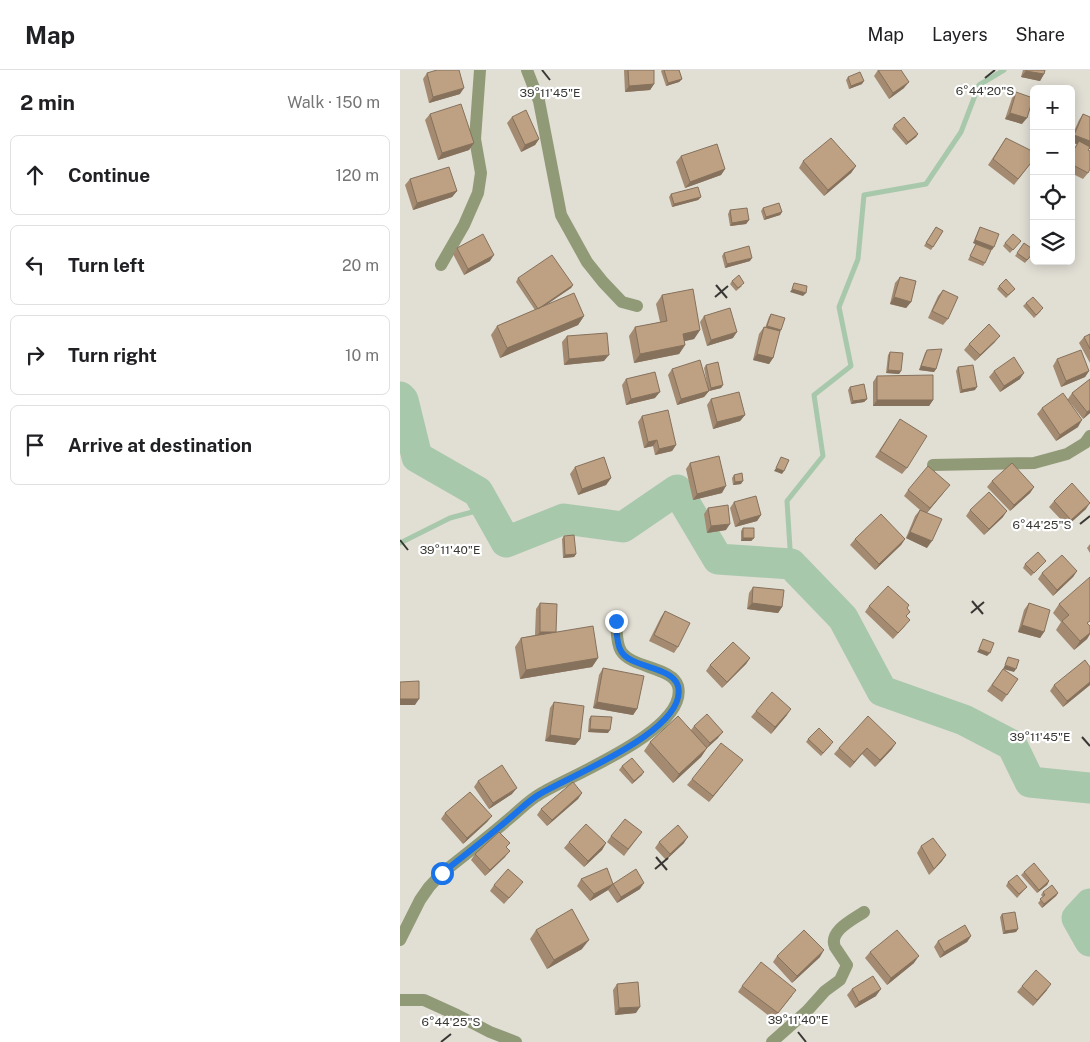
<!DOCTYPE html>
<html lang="en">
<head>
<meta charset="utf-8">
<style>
  :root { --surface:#fff; --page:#f2f2f2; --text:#202124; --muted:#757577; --line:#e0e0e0 }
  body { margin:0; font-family:"Public Sans",sans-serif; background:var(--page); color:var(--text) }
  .controls { position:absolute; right:15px; top:15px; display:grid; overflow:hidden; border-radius:8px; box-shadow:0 2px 12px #0003 }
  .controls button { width:45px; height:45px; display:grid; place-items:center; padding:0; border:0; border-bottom:1px solid var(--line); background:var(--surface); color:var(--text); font:25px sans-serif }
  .stop { position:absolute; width:15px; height:15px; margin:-11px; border:4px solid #1a73e8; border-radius:50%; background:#fff }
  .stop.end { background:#1a73e8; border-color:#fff; box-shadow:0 1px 5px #0008 }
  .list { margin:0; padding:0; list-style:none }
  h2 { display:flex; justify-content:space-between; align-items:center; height:65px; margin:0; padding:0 20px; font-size:21px }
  h2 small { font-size:16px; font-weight:400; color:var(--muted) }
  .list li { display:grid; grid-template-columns:32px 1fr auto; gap:15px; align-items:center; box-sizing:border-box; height:80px; margin:0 10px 10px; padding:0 10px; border:1px solid var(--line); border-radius:8px }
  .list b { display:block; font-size:19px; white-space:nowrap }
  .list em { font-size:16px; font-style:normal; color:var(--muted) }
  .icon { flex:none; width:28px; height:28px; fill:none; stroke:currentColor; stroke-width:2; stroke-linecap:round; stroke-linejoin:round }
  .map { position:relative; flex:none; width:690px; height:972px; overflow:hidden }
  header { display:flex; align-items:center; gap:30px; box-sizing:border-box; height:70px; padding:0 25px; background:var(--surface); border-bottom:1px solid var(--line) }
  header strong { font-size:24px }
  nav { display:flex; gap:28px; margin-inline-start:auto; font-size:18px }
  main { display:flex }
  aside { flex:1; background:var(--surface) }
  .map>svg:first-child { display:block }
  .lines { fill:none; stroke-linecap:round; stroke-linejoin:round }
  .stream { stroke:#a8c8ab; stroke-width:5 }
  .river { stroke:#a8c8ab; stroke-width:31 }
  .minor { stroke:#909a77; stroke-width:12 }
  .wall { fill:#a38a71 }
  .shaded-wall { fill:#85715c }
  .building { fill:#bea183; stroke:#85715c }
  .route { stroke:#1a73e8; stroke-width:6 }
  .ticks { fill:none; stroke:#383733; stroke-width:2 }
  .ticks-label { font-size:12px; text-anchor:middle; fill:#383733; stroke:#fff; stroke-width:4.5; stroke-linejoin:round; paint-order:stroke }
</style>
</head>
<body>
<header>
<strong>Map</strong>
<nav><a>Map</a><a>Layers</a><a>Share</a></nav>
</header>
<main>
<aside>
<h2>2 min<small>Walk · 150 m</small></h2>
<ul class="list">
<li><svg class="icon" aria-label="ahead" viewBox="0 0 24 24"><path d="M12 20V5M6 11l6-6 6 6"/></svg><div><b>Continue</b></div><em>120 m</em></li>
<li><svg class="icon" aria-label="left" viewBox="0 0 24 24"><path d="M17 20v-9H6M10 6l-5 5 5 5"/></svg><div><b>Turn left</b></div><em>20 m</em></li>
<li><svg class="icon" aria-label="right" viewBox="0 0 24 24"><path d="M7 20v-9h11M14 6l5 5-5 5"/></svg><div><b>Turn right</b></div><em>10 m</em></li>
<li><svg class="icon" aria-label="arrive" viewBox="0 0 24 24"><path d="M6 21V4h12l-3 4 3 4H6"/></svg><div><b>Arrive at destination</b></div></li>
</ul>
</aside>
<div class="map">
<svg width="690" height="972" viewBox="0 0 690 972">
  <rect width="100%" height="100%" fill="#e1ded4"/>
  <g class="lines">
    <!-- stream -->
    <path class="stream" d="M0,473L50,448L87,438
      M391,494L387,431L423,386L414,325L451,296L439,237L458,189L464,125L526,114L561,62L579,15L604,0"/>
    <!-- river -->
    <path class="river" d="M0,327L3,330L17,387L78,422L106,472L164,449L223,457L277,420L318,489L391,494L443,548L482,621L564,650L612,675L630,712L690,718
      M690,834L677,848L690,871"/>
    <!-- minor -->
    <path class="minor" d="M127,0L139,31L161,145L187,192L203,212L222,232L237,236
      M41,195L64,155L78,123L81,103L75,69L80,0
      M533,395L634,393L667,384L685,373L690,366
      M0,870L20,830L29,817L42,803C65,785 88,767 110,748C120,740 129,730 140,724C169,706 289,660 278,616C273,597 231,598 221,581C216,573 217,561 216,551
      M0,930H24L57,945L90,962L116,972
      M372,972L407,941L425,921L440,910L447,895C443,889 439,883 435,877C428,861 454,849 464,842"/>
  </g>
  <!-- wall -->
  <path class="wall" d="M224,0H254V14L250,20L225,22Z
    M262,0H279L282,9L279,12L266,16L261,1Z
    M478,0L504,18L489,29L474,6Z
    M623,0H645L644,4L640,11L621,7Z
    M27,3L60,24L29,33L23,9Z
    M448,7L462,14L449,19L446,10Z
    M616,22L622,54L605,49L612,28Z
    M30,44L74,73L69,80L38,90L25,50Z
    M683,44L690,47V79H689L688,80V103L683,109L671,103V83L677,74L671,72V68L679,50Z
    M112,47L139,69L135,75L121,82L107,53Z
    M494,55L518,64L516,67L506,75L492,59Z
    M606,68L634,89L614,115L588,95Z
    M281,86L325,99L321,105L285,118L276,92Z
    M403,91L456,96L451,103L424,126L399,98Z
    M10,109L57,121L52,127L13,140L5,115Z
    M271,124L301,127L298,130L272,137L269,127Z
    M363,138L382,142L380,145L364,150L361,141Z
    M330,140L349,150L346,154L330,156L328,144Z
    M536,157L543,161L531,180L524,176Z
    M580,157L592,180L584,177L585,193L583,196L568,190L576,174L573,173L578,161Z
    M621,171L610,183L603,176L605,173Z
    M624,173L634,182L625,193L615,186Z
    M57,178L90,191L64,205L53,184Z
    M324,183L350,191L325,198L322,186Z
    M500,207L511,232L506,238L490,234L495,213Z
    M118,208L173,215L171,218L145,235L184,246L178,255L100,288L91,265L97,256L135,240L116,212Z
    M332,211L342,216L336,221L330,214Z
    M599,216L615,219L606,228L597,219Z
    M543,220L548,249L543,255L528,248L538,226Z
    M262,225L300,260L294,269L284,271L285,275L279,284L234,293L229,266L235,257L260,252L256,234Z
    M626,233L641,241L634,248L623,236Z
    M371,244L379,263L373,288L369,294L353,290L359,264L364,257L365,258L369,247Z
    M304,246L333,268L307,276L300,252Z
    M690,264V293L679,273L684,267Z
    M167,266L204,291L164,295L162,272Z
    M595,272L575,291L564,280L569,274Z
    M527,280L536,299L534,302L519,300L525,283Z
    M490,282L501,301L499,304L486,303L488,285Z
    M657,289L689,301L685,307L661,317L653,296Z
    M306,295L323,315L321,318L309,321L304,327L277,335L268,305L272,299L308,319L304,298Z
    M558,297L575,320L560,323L556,301Z
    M594,301L620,309L600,322L589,307Z
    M477,306L533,330L529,336H473V312Z
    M226,309L255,328L226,335L222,315Z
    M690,309V343L683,349L669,331L678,357L656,371L637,344L642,338L668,329L672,323Z
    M450,317L467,329L464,332L451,334L448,320Z
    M311,329L345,345L340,351L313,359L307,335Z
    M242,346L276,375L272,381L255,385L253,376L244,378L238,352Z
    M496,355L507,398L502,404L475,387Z
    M290,393L322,423L293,430L286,399Z
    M175,397L211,408L206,415L178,425L170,404Z
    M334,405L341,414L333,415L332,408Z
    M592,411L634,417L630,423L610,441L587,417Z
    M508,420L545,421L527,443V478L506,468L515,446L520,440L504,426Z
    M654,431L686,439L667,456L649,437Z
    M334,432L361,445L357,451L335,457L330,438Z
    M308,438L326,460L307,463L304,444Z
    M570,440L603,447L584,465L566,446Z
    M343,458L354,468L351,471H341V461Z
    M164,466L176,484L174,487L163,488L162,469Z
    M455,469H505L501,475L475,500L450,475Z
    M690,474V483L687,478Z
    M646,491L631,506L623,498L625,494Z
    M677,501L673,507L653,526L638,509L642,503Z
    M353,517L382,537L378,543L347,539L349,523Z
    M140,533L156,562L198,588L192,597L120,609L115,577L121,568L135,565L136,539Z
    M629,533L644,562L640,568L618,562L624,540Z
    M659,534L690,556V564L687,569L674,580L656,560L661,552L653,543Z
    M469,536L507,539L505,556L493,569L465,542Z
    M265,541L278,577L274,583L249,571L261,547Z
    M350,588L346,594L322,618L306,601L310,595Z
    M690,597V615L663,637L650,621L654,615Z
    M203,598L237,639L233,645L193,638L199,605Z
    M603,599L618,609L602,632L587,621Z
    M154,632L180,669L175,675L145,671L150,638Z
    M356,641L387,645L371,664L351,647Z
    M191,646L208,663L188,662L189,649Z
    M294,656L318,668L307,678L301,687L273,713L244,681L250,672L291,660Z
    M408,669L431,675L421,686L406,672Z
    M439,678L492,679L475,697L462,684L450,698L434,684Z
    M343,690L309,732L287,715L292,709Z
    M222,696L242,705L232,714L219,700Z
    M78,711L112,724L89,739L74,717Z
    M182,723L178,729L147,756L137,745L141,739Z
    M45,743L92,746L87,752L63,774L41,749Z
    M242,762L224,786L207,772L211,766Z
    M169,772L206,773L202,780L184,797L164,778Z
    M259,772L284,773L266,790L255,778Z
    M521,776L546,785L542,791L529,805L517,783Z
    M107,778L105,787L85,806L71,790L75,784Z
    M624,802L649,811L647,815L637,823L621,805Z
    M181,809L213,814L240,819L217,833L208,820L190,831L177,816Z
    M608,812L627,817L617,828L606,816Z
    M94,815L118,818L104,834L90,821Z
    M643,822L658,823L656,826L642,838L638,833L643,827L641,825Z
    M602,844L618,859L616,862L603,864L600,847Z
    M136,860L182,879L147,899L130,869Z
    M571,866L567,872L540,888L534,877L538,871Z
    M470,882L514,893L487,915L465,888Z
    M377,886L420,887L392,913L373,892Z
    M217,914L236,943L215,945L213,920Z
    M342,916L392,926L373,949L338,922Z
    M622,916L647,920L633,936L617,922Z
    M452,919L476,926L455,938L447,925Z"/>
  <!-- shaded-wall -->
  <path class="shaded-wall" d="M626,1L644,4L640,11L621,7Z
    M282,9L279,12L266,16L268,13Z
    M464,11L462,14L449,19L451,16Z
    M509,12L504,18L489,29L493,23Z
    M254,14L250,20L225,22L229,16Z
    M64,18L60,24L29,33L33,27Z
    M610,43L627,48L622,54L605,49Z
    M518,64L516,67L506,75L508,72Z
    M674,65L690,71V79L671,72V69Z
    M139,69L135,75L121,82L125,75Z
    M74,73L69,80L38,90L42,83Z
    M456,96L451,103L424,126L428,120Z
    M325,99L321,105L285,118L290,112Z
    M57,121L52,127L13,140L17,133Z
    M301,127L298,130L272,137L274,134Z
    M382,142L380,145L364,150L366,147Z
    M349,150L346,154L330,156L332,153Z
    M575,170L594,177L592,180L573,173Z
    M94,185L90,191L64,205L68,199Z
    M352,188L350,191L325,198L327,194Z
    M173,215L171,218L136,242L138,239Z
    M392,219L406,223L403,226L390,222Z
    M494,227L511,232L506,238L490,234Z
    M184,246L178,255L100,288L107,278Z
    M367,256L381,260L379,263L365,259Z
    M300,260L294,269L277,273L283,264Z
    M337,262L333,268L307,276L311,270Z
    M600,266L595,272L575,291L580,285Z
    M285,275L279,284L234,293L240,284Z
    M357,284L373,288L369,294L353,290Z
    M209,285L204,291L164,295L169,289Z
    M521,296L536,299L534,302L519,300Z
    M488,300L501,301L499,304L486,303Z
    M689,301L685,307L661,317L666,311Z
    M624,303L620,309L600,322L604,316Z
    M323,315L321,318L309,321L304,327L277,335L281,329L309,321L311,318Z
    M577,317L575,320L560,323L562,320Z
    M260,322L255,328L226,335L231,329Z
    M467,329L464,332L451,334L453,331Z
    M477,330H533L529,336H473Z
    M690,340V343L683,349L687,342Z
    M345,345L340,351L313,359L317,352Z
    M682,350L678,357L656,371L660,365Z
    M257,370L253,376L244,378L248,372Z
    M276,375L272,381L255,385L259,379Z
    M376,398L384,401L382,404L374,401Z
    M211,408L206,415L178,425L182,419Z
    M343,411L341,414L333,415L335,412Z
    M550,415L525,445L530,438Z
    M326,416L322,423L293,430L297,424Z
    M634,417L630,423L610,441L614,435Z
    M690,433L686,439L667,456L671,450Z
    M607,441L603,447L584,465L589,459Z
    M361,445L357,451L335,457L340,451Z
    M330,454L326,460L307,463L311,456Z
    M510,462L532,471L527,478L506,468Z
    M343,468H354L351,471H341Z
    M505,469L501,475L475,500L479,494Z
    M176,484L174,487L163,488L165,485Z
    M677,501L673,507L653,526L657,520Z
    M352,533L382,537L378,543L347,539Z
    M622,555L644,562L640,568L618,562Z
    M140,562H156L135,568Z
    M690,563V564L687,569L674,580L680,571Z
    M579,579L590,583L587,586L577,582Z
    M198,588L192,597L120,609L126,600Z
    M350,588L346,594L322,618L327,612Z
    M605,595L616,599L614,602L603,599Z
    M690,612V615L663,637L667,631Z
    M0,629H19L15,635H0Z
    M197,632L237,639L233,645L193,638Z
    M391,639L387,645L371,664L375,657Z
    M190,659L210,660L208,663L188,662Z
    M323,662L318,668L307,678L301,687L273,713L279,704L306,679L310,673Z
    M150,665L180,669L175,675L145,671Z
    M496,673L492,679L475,697L480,690Z
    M467,678L462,684L450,698L454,692Z
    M343,690L338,696L309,732L313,726Z
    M244,702L242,705L232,714L234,711Z
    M117,718L112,724L89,739L93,733Z
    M182,723L178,729L147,756L152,750Z
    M92,746L87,752L63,774L67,768Z
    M288,767L284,773L266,790L270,784Z
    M206,773L202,780L184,797L188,791Z
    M110,781L105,787L85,806L90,800Z
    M546,785L542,791L529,805L534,799Z
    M649,811L647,815L637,823L639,820Z
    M244,813L240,819L217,833L221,827Z
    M213,814L208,820L190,831L194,824Z
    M658,823L656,826L642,838L644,834Z
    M618,859L616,862L603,864L605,861Z
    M571,866L567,872L540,888L544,882Z
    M189,870L182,879L147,899L154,890Z
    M424,880L420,887L392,913L397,906Z
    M519,886L514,893L487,915L491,908Z
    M651,914L647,920L633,936L637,930Z
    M481,919L476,926L455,938L459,932Z
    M240,937L236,943L215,945L219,938Z"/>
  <!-- building -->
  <path class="building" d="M37,0H59L64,18L33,27L27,3Z
    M228,0H254V14L229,16Z
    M264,0H279L282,9L268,13Z
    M478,0H501L509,12L493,23Z
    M626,0H645L644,4L626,1Z
    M460,2L464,11L451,16L448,7Z
    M616,22L633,28L627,48L610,43Z
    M61,34L74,73L42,83L30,44Z
    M126,40L139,69L125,75L112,47Z
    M683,44L690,47V71L674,65Z
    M504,47L518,64L508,72L494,55Z
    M431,68L456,96L428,120L403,91Z
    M606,68L634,82V89L618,109L593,89Z
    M679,71L690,77L688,80L690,81V99L688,103L671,94V85Z
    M317,74L325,99L290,112L281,86Z
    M49,97L57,121L17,133L10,109Z
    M298,117L301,127L274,134L271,124Z
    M379,133L382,142L366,147L363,138Z
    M347,138L349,150L332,153L330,140Z
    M536,157L543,161L533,177L526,173Z
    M580,157L599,164L594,177L575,170Z
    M83,164L94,185L68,199L57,178Z
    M613,164L621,171L613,180L605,173Z
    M624,173L634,180V182L627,190L617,183Z
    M576,174L591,180L585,193L570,186Z
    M349,176L352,188L327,194L324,183Z
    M152,185L173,215L138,239L118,208Z
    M339,205L344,213L338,218L332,211Z
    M500,207L516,211L511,232L494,227Z
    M606,209L615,219L608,225L599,216Z
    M394,213L407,216L406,223L392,219Z
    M293,219L300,260L283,264L285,275L240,284L235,257L267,251L262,225Z
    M543,220L558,227L548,249L532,241Z
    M174,223L184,246L107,278L97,256Z
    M633,227L643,238L636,245L626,233Z
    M330,238L337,262L311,270L304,246Z
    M371,244L385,248L381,260L367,256Z
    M589,254L600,266L580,285L569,274Z
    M364,257L380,261L373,288L357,284Z
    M207,263L209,285L169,289L167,266Z
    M690,264V279L684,267Z
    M542,279L536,299L521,296L527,280Z
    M681,280L689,301L666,311L657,289Z
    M490,282L503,283L501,301L488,300Z
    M614,287L624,303L604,316L594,301Z
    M300,290L309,321L281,329L272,299Z
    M318,292L323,315L311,318L306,295Z
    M573,295L577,317L562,320L558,297Z
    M255,302L260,322L231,329L226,309Z
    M533,305V330H477V306Z
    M690,309V340L687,342L672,323Z
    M464,314L467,329L453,331L450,317Z
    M339,322L345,345L317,352L311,329Z
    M663,323L682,350L660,365L642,338Z
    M268,340L276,375L259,379L257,370L248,372L242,346Z
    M500,349L527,366L507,398L480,381Z
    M319,386L326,416L297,424L290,393Z
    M204,387L211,408L182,419L175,397Z
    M381,387L389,390L384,401L376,398Z
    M612,393L634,417L614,435L592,411Z
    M528,396L550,415L530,438L508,420Z
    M342,403L343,411L335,412L334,405Z
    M672,413L690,433L671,450L654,431Z
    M589,422L607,441L589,459L570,440Z
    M356,426L361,445L340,451L334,432Z
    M328,435L330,454L311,456L308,438Z
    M520,440L542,449L532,471L510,462Z
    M481,444L505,469L479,494L455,469Z
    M343,458H354V468H343Z
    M174,465L176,484L165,485L164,466Z
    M638,482L646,491L634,503L625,494Z
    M662,485L677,501L657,520L642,503Z
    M690,507V551L687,553L690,556V563L680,571L662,551L669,545L659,534Z
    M488,516L509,535L507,538L510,542L506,546L510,550L498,563L469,536Z
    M353,517L384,520L382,537L352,533Z
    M140,533L157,534L156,562H140Z
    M629,533L650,540L644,562L622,555Z
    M265,541L290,553L278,577L254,565Z
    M193,556L198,588L126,600L121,568Z
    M583,569L594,573L590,583L579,579Z
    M333,572L350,588L327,612L310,595Z
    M608,587L619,590L616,599L605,595Z
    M685,590L690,597V612L667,631L654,615Z
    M203,598L244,606L237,639L197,632Z
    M603,599L618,609L607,625L592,615Z
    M19,611V629H0V612Z
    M372,622L391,639L375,657L356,641Z
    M154,632L184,636L180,669L150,665Z
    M307,644L323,662L310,673L294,656Z
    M191,646L212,647L210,660L190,659Z
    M278,646L307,678L279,704L250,672Z
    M468,646L496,673L480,690L467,678L454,692L439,678Z
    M419,658L433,672L423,683L408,669Z
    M321,673L343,690L313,726L292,709Z
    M232,688L244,702L234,711L222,696Z
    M102,695L117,718L93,733L78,711Z
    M173,712L182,723L152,750L141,739Z
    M70,722L92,746L67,768L45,743Z
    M225,749L242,762L228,779L211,766Z
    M186,754L206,773L188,791L169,772Z
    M278,755L288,767L270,784L259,772Z
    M99,762L110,773L106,777L110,781L90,800L75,784Z
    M533,768L546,785L534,799L521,776Z
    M634,793L649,811L639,820L624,802Z
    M207,798L213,814L194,824L181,809Z
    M108,799L123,812L109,828L94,815Z
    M236,799L244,813L221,827L213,814Z
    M617,805L627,817L619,824L608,812Z
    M652,815L658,823L644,834L640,829L645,825L643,822Z
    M172,839L189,870L154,890L136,860Z
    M615,842L618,859L605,861L602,844Z
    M565,855L571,866L544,882L538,871Z
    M404,860L424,880L397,906L377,886Z
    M497,860L519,886L491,908L470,882Z
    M361,892L396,920L378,943L342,916Z
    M636,900L651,914L637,930L622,916Z
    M473,906L481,919L459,932L452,919Z
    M238,912L240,937L219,938L217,914Z"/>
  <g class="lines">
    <!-- route -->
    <path class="route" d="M42,803C65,785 88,767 110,748C120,740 129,730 140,724C169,706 289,660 278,616C272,596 230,598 221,581C216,573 217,561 216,551"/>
  </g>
  <!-- ticks -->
  <path class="ticks" d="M142,0L150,10M585,8L595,0M316,215L327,228M315,227L328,216M680,454L690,446M0,470L8,480M572,531L583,544M571,543L584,532M682,667L690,676M256,787L267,800M255,799L268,788M398,962L406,972M41,972L51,964"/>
  <g class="ticks-label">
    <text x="585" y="25">6°44'20"S</text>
    <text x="150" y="27">39°11'45"E</text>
    <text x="642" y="459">6°44'25"S</text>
    <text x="50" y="484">39°11'40"E</text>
    <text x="640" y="671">39°11'45"E</text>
    <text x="398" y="954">39°11'40"E</text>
    <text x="51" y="956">6°44'25"S</text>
  </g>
</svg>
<div class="controls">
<button>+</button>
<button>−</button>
<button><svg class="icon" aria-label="locate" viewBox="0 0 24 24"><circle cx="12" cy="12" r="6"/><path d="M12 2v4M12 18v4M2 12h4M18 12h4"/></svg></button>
<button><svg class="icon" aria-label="layers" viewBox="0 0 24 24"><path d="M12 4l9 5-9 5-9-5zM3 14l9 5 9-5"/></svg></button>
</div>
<div class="stop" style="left:42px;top:803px"></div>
<div class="stop end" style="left:216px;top:551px"></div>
</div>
</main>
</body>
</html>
